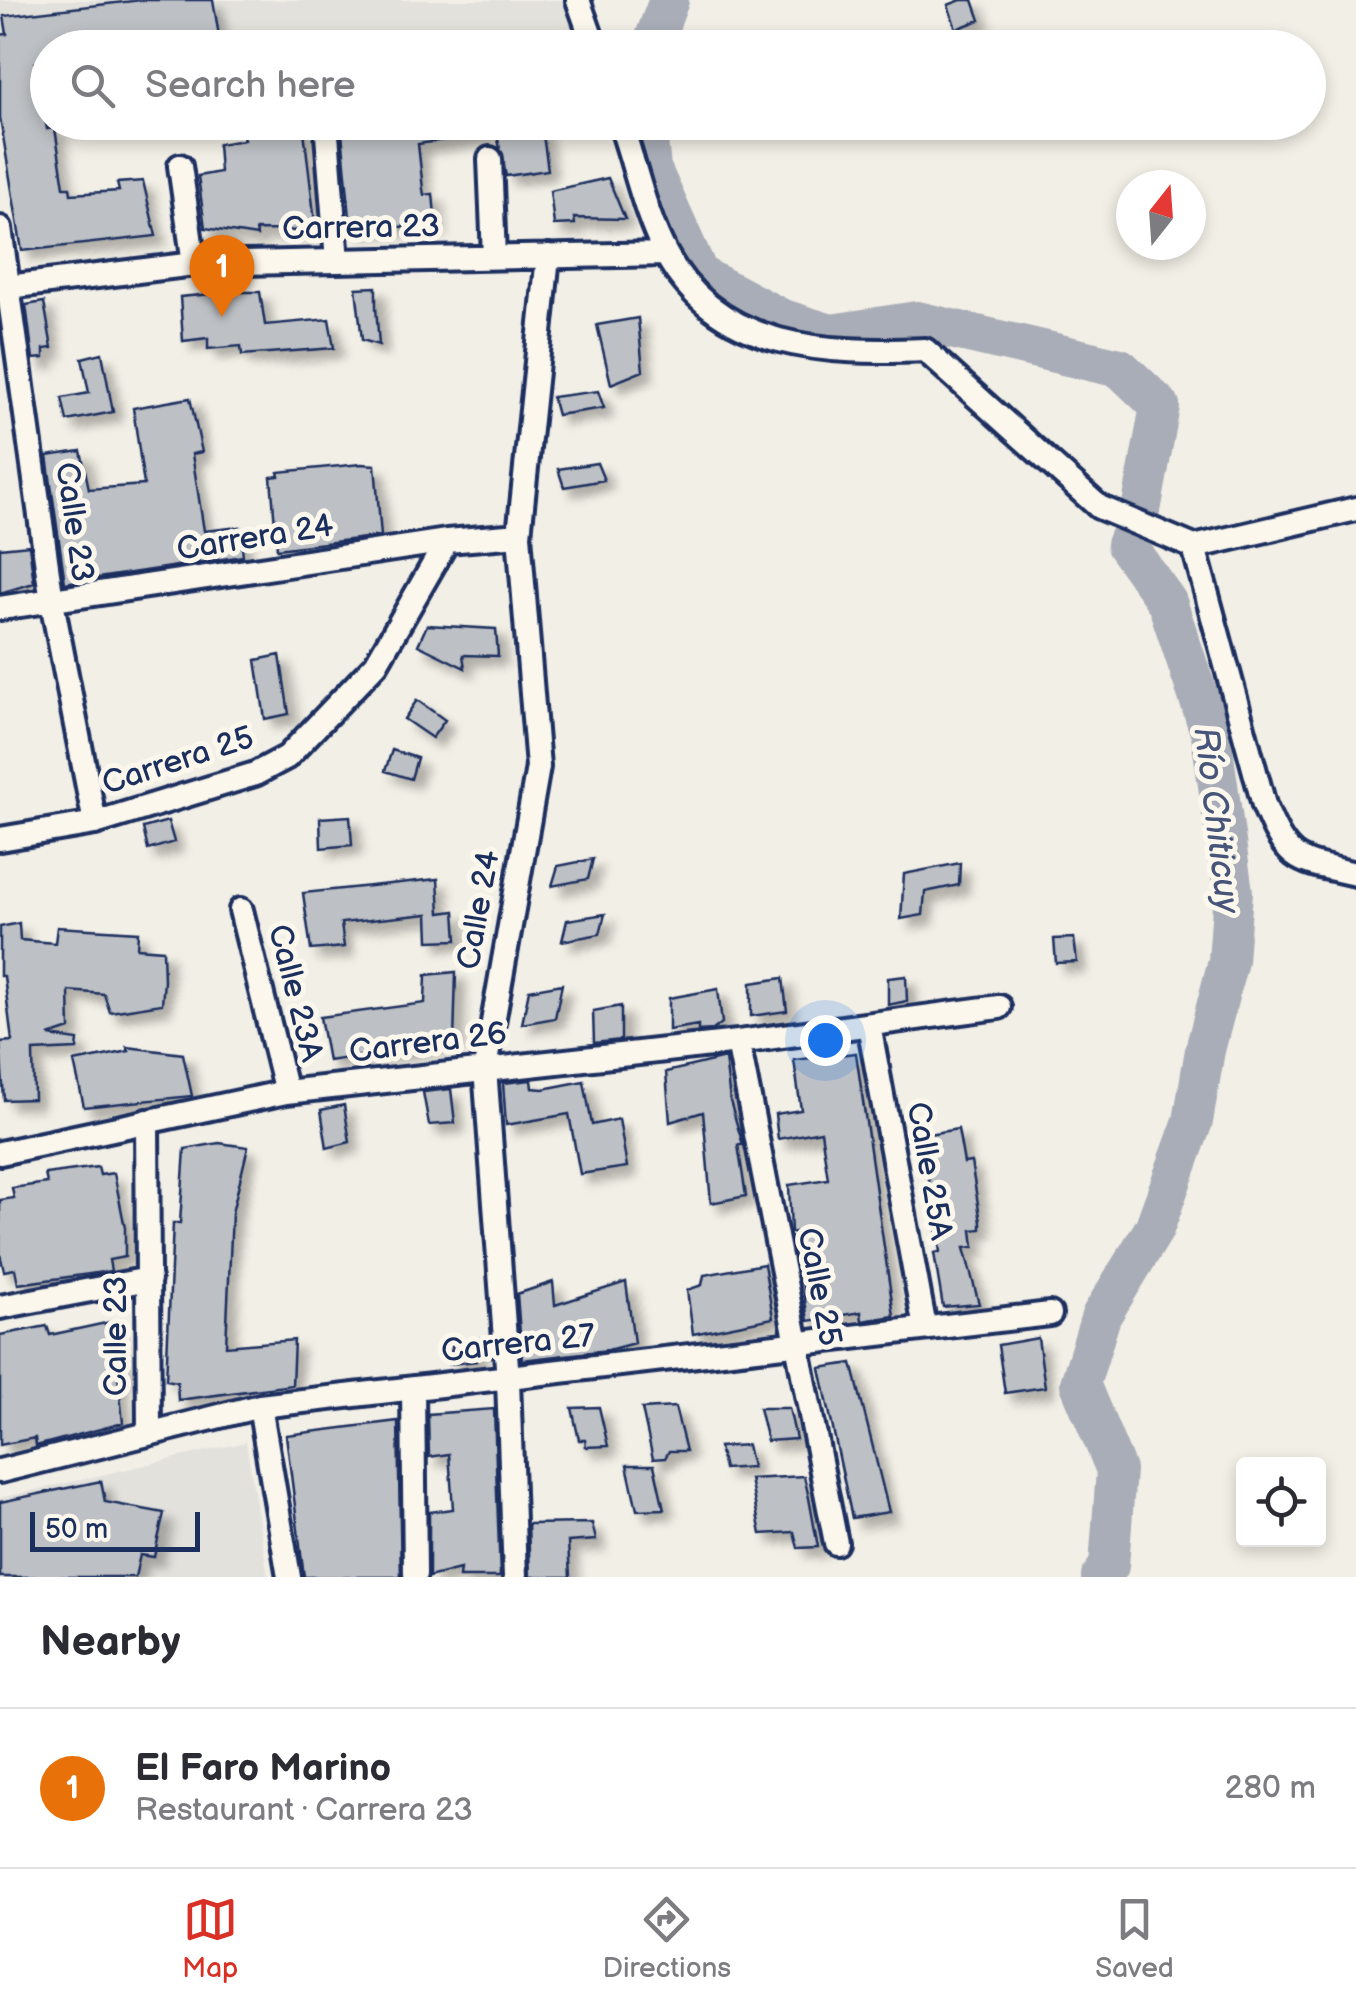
<!DOCTYPE html>
<html lang="en">
<head>
<meta charset="utf-8">
<style>
  :root { --surface:#fff; --page:#f7f7f7; --text:#2b2b33; --muted:#7c7c81; --line:#e1e1e2; --accent:#d93025 }
  body { margin:0; font-family:"Balsamiq Sans",sans-serif; background:var(--page); color:var(--text) }
  .controls { position:absolute; right:30px; bottom:30px; display:grid; overflow:hidden; border-radius:10px; box-shadow:0 5px 15px #0003 }
  .controls button { width:90px; height:90px; display:grid; place-items:center; padding:0; border:0; border-bottom:2px solid var(--line); background:var(--surface); color:var(--text); font:50px sans-serif }
  .compass { position:absolute; left:1116px; top:170px; width:90px; height:90px; border-radius:50%; background:var(--surface); box-shadow:0 5px 15px #0003; rotate:17deg }
  .scale { position:absolute; left:30px; bottom:25px; width:170px; box-sizing:border-box; padding-left:10px; border:5px solid #1b2f5e; border-top:0; font-size:28px; line-height:35px; white-space:nowrap; color:#1b2f5e; -webkit-text-stroke:8px #fbf7ec; paint-order:stroke }
  .you { position:absolute; left:825px; top:1040px; width:35px; height:35px; margin:-25px; border:8px solid #fff; border-radius:50%; background:#1a73e8; box-shadow:0 0 0 15px #1a73e833 }
  .badge { display:grid; place-items:center; width:65px; height:65px; border-radius:50%; background:var(--accent); color:#fff; font-size:32px; font-weight:700 }
  .pin { position:absolute; translate:-50% -82px; filter:drop-shadow(0 2px 5px #0008) }
  .pin::after { content:''; position:absolute; top:52px; width:35px; height:30px; background:inherit; clip-path:polygon(0 0,100% 0,50% 100%) }
  .list { margin:0; padding:0; list-style:none }
  h2 { display:flex; justify-content:space-between; align-items:center; height:130px; margin:0; padding:0 40px; font-size:42px }
  h2 small { font-size:32px; font-weight:400; color:var(--muted) }
  .list li { display:grid; grid-template-columns:65px 1fr auto; gap:30px; align-items:center; box-sizing:border-box; height:160px; padding:0 40px; border-top:2px solid var(--line) }
  .list b { display:block; font-size:38px; white-space:nowrap }
  .list p { margin:0; font-size:32px; white-space:nowrap; color:var(--muted) }
  .list em { font-size:32px; font-style:normal; color:var(--muted) }
  .icon { flex:none; width:55px; height:55px; fill:none; stroke:currentColor; stroke-width:2; stroke-linecap:round; stroke-linejoin:round }
  .map { position:relative; flex:none; width:1356px; height:1577px; overflow:hidden }
  .search { position:absolute; background:var(--surface); box-shadow:0 5px 15px #0003; left:30px; right:30px; top:30px; height:110px; display:flex; align-items:center; gap:25px; box-sizing:border-box; padding:0 35px; border-radius:55px; color:var(--muted); font-size:38px }
  .sheet { height:290px; background:var(--surface) }
  nav { display:flex; justify-content:space-around; align-items:center; box-sizing:border-box; height:140px; border-top:2px solid var(--line); background:var(--surface); font-size:28px; color:var(--muted) }
  nav a { display:grid; justify-items:center; gap:5px }
  nav .on { color:var(--accent) }
  .map>svg:first-child { display:block }
  .built { fill:#e2e1dc }
  .lines { fill:none; stroke-linecap:round; stroke-linejoin:round }
  .river { stroke:#a9adb7; stroke-width:40 }
  .building { fill:#bdc0c4; stroke:#1b2f5e; stroke-width:2.5; filter:url(#shadow) }
  .minor-casing { stroke:#1b2f5e; stroke-width:30 }
  .minor { stroke:#fbf7ec; stroke-width:22 }
  .labels { text-anchor:middle; dominant-baseline:central; stroke-width:10; stroke-linejoin:round; paint-order:stroke }
  .street-label { font-size:32px; fill:#1b2f5e; stroke:#fbf7ec }
  .water-label { font-size:35px; font-style:italic; fill:#465579; stroke:#fbf7ec }
</style>
</head>
<body>
<div class="map">
<svg width="1356" height="1577" viewBox="0 0 1356 1577">
  <defs>
    <filter id="shadow"><feDropShadow dx="9" dy="9" stdDeviation="5" flood-color="#0004"/></filter>
  </defs>
  <rect width="100%" height="100%" fill="#f2efe6"/>
  <filter id="ink" filterUnits="userSpaceOnUse"><feTurbulence type="fractalNoise" baseFrequency=".01" numOctaves="2"/><feDisplacementMap in="SourceGraphic" scale="20" xChannelSelector="R" yChannelSelector="G"/><feConvolveMatrix kernelMatrix="1 2 1 2 8 2 1 2 1" color-interpolation-filters="sRGB"/></filter>
  <g filter="url(#ink)">
    <!-- built -->
    <path class="built" d="M0,0H575L591,47L387,48L385,44L361,48H48L47,98L0,106Z
      M617,122L419,137L414,123Z
      M246,1442L268,1577H0V1498Z"/>
    <g class="lines">
      <!-- river -->
      <path class="river" d="M651,48L669,0
        M646,122L651,168L699,275L780,318L831,334L917,321L1120,368L1160,406L1142,505L1126,545L1167,602L1211,735L1233,892L1228,961L1205,1050L1193,1121L1154,1229L1101,1316L1080,1384L1116,1470L1109,1566L1101,1577"/>
    </g>
    <!-- building -->
    <path class="building" d="M141,0H213L220,42L172,48H48V62L35,63L47,129L55,128L64,187H70L71,194L119,191L117,183L143,181L156,236L22,251L0,118V35L7,34L4,16Z
      M961,0H973L980,20L956,29L948,5Z
      M265,122H303L316,231L256,230L257,236L205,228L198,176L220,172L218,144L244,140L243,134L266,129Z
      M341,122H490L491,133L418,144L423,189L424,195L433,194L436,226L351,228Z
      M542,128L548,170L506,176L497,135Z
      M608,178L625,219L574,218L575,224L554,225L550,191Z
      M376,287V307L379,345L362,340L356,288Z
      M233,292H260L265,325L329,319L334,348L242,355L241,346L208,349V338L183,341L180,297Z
      M44,302L52,348L44,349V358L33,359L26,305Z
      M638,318L643,371L611,384L597,325Z
      M102,353L113,412L67,421L62,398L89,393L82,358Z
      M598,391L604,408L557,415L552,397Z
      M190,398L202,452L192,454L204,531L240,527L243,556L65,583L47,456L81,451L89,489L144,485L133,408Z
      M597,463L604,480L564,487L558,469Z
      M361,464L375,465L381,536L277,549L271,477L279,476L278,472Z
      M29,545L34,583L0,593V548Z
      M427,625L496,629L498,656L463,655L465,668L418,645Z
      M280,655L289,714L265,719L256,660Z
      M417,700L445,720L432,738L404,719Z
      M392,750L417,758L411,779L385,771Z
      M350,816L352,845L321,848L320,818Z
      M168,821L174,842L148,850L143,828Z
      M593,859L588,879L552,886L558,866Z
      M960,863L959,885L925,892L923,915L901,919L904,874Z
      M438,879L440,913L455,911L457,940L429,941L428,914L341,923L344,947L311,950L303,893Z
      M605,914L600,934L562,941L567,920Z
      M19,923L20,940L55,943L57,927L138,932L137,948L163,950L164,981L162,1004L110,1012L104,994L69,991L70,1029L49,1036L78,1040L77,1049L33,1051L34,1099L4,1100L0,1042L12,1041L4,976H0V927Z
      M1074,938L1077,962L1056,963L1054,939Z
      M456,972L454,1042L328,1061L320,1017L425,1003L426,975Z
      M906,976L907,1001L888,1005V978Z
      M783,978L787,1011L751,1016V983Z
      M562,984L555,1018L522,1024L529,990Z
      M718,989L722,1023L713,1030L698,1031V1025L669,1030V998Z
      M621,1006V1040L594,1043L593,1011Z
      M127,1047L183,1054L192,1096L84,1107L74,1062L129,1051Z
      M856,1053L894,1316L862,1321L861,1312L808,1321L795,1232L791,1233L789,1185L828,1179L821,1131L778,1139L775,1114L801,1110L794,1060Z
      M725,1058L730,1101L743,1145H738L746,1196L711,1203L703,1112L670,1122L666,1072Z
      M531,1080L532,1088L543,1089L584,1081L592,1125L619,1119L627,1167L580,1174L569,1114L506,1125L503,1083Z
      M451,1089L455,1123L429,1125L423,1092Z
      M344,1105L350,1142L327,1148L321,1110Z
      M958,1129L964,1163L971,1162L981,1222V1229L972,1230L974,1247L964,1248L979,1304L943,1307L934,1253L940,1252L922,1135Z
      M219,1143L248,1147L232,1213L226,1346L294,1340L292,1385L178,1400L177,1382L166,1380L173,1223H180L185,1149Z
      M98,1167L100,1175L114,1173L125,1228V1257L109,1260L111,1271L18,1284L15,1269L4,1271L0,1254V1200L14,1198L12,1188L47,1183L45,1174Z
      M764,1264L773,1318L693,1334L687,1290L702,1285L704,1275Z
      M553,1282L555,1305L626,1282L634,1343L608,1350L522,1360L517,1294Z
      M115,1321L124,1374L118,1375L123,1423L36,1446L35,1438L0,1445V1335L47,1326L50,1335Z
      M480,1338L476,1361L449,1364L453,1342Z
      M1038,1338L1045,1387L1005,1393L998,1345Z
      M852,1363L889,1512L852,1518L820,1368Z
      M599,1407L608,1446L586,1447L585,1440H579L572,1408Z
      M675,1407L686,1451H669L665,1458L653,1459L642,1409Z
      M759,1408H789L796,1439L767,1441Z
      M494,1409L500,1577H459L460,1569L429,1577V1512L453,1509L449,1454L429,1457L428,1414Z
      M398,1421L401,1577H304L286,1435Z
      M747,1445L752,1467L724,1469L719,1447Z
      M627,1465H654L664,1509L637,1510Z
      M804,1476L809,1498L818,1547L798,1548L794,1532L761,1534L750,1479Z
      M101,1481L105,1502L164,1513L154,1557L140,1555L135,1577H0V1502Z
      M592,1523L596,1540L568,1542L570,1577H530L528,1524Z"/>
    <g class="lines">
      <defs>
        <path id="minor" d="M578,0L595,48
          M326,122L337,261
          M620,122C635,165 645,215 666,254C718,351 828,354 925,350L1099,507L1194,547
          M490,159L494,257
          M180,166L194,264
          M0,228L52,602L95,823
          M0,288L194,264L666,254
          M1194,547L1264,805C1288,864 1297,861 1356,874
          M1194,547L1356,509
          M0,608L447,541L519,535
          M0,839L95,823L255,774L287,757L376,664L447,541
          M241,910L286,1092
          M869,1025L925,1328
          M738,1042L836,1543
          M147,1121L149,1431
          M0,1153L286,1092L738,1042L999,1007
          M0,1307L149,1279
          M413,1388L415,1574
          M260,1406L289,1577
          M0,1471L260,1406L1050,1314
          M515,1577L508,1380L485,1068L538,767L519,535L548,256"/>
      </defs>
      <!-- minor casing -->
      <use href="#minor" class="minor-casing"/>
      <!-- minor -->
      <use href="#minor" class="minor"/>
    </g>
  </g>
  <g class="labels">
    <!-- street labels -->
    <g class="street-label">
      <text transform="translate(361 228) rotate(-1)">Carrera 23</text>
      <text transform="translate(74 522) rotate(82)">Calle 23</text>
      <text transform="translate(255 538) rotate(-9)">Carrera 24</text>
      <text transform="translate(178 761) rotate(-18)">Carrera 25</text>
      <text transform="translate(479 910) rotate(-80)">Calle 24</text>
      <text transform="translate(295 993) rotate(76)">Calle 23A</text>
      <text transform="translate(428 1043) rotate(-7)">Carrera 26</text>
      <text transform="translate(929 1171) rotate(80)">Calle 25A</text>
      <text transform="translate(819 1287) rotate(79)">Calle 25</text>
      <text transform="translate(116 1336) rotate(-90)">Calle 23</text>
      <text transform="translate(518 1344) rotate(-6)">Carrera 27</text>
    </g>
    <!-- water labels -->
    <g class="water-label">
      <text transform="translate(1216 820) rotate(83)">Río Chiticuy</text>
    </g>
  </g>
</svg>
<div class="controls">
<button><svg class="icon" aria-label="locate" viewBox="0 0 24 24"><circle cx="12" cy="12" r="6"/><path d="M12 2v4M12 18v4M2 12h4M18 12h4"/></svg></button>
</div>
<svg class="compass" viewBox="-18 -18 36 36"><path d="M0-13l5 13h-10z" fill="#e53935"/><path d="M0 13l5-13h-10z" fill="#7c7c81"/></svg>
<div class="scale">50 m</div>
<div class="you"></div>
<div class="pin badge" style="left:222px;top:317px;background:#e8710a">1</div>
<div class="search"><svg class="icon" aria-label="search" viewBox="0 0 24 24"><circle cx="10" cy="10" r="6"/><path d="M15 15l6 6"/></svg>Search here</div>
</div>
<section class="sheet">
<h2>Nearby<small></small></h2>
<ul class="list">
<li><span class="badge" style="background:#e8710a">1</span><div><b>El Faro Marino</b><p>Restaurant · Carrera 23</p></div><em>280 m</em></li>
</ul>
</section>
<nav>
<a class="on"><svg class="icon" aria-label="map" viewBox="0 0 24 24"><path d="M3 6l6-2 6 2 6-2v14l-6 2-6-2-6 2zM9 4v14M15 6v14"/></svg>Map</a>
<a><svg class="icon" aria-label="directions" viewBox="0 0 24 24"><path d="M12 3l9 9-9 9-9-9zM9 14v-3h6M13 9l2 2-2 2"/></svg>Directions</a>
<a><svg class="icon" aria-label="saved" viewBox="0 0 24 24"><path d="M7 4h10v16l-5-4-5 4z"/></svg>Saved</a>
</nav>
</body>
</html>
